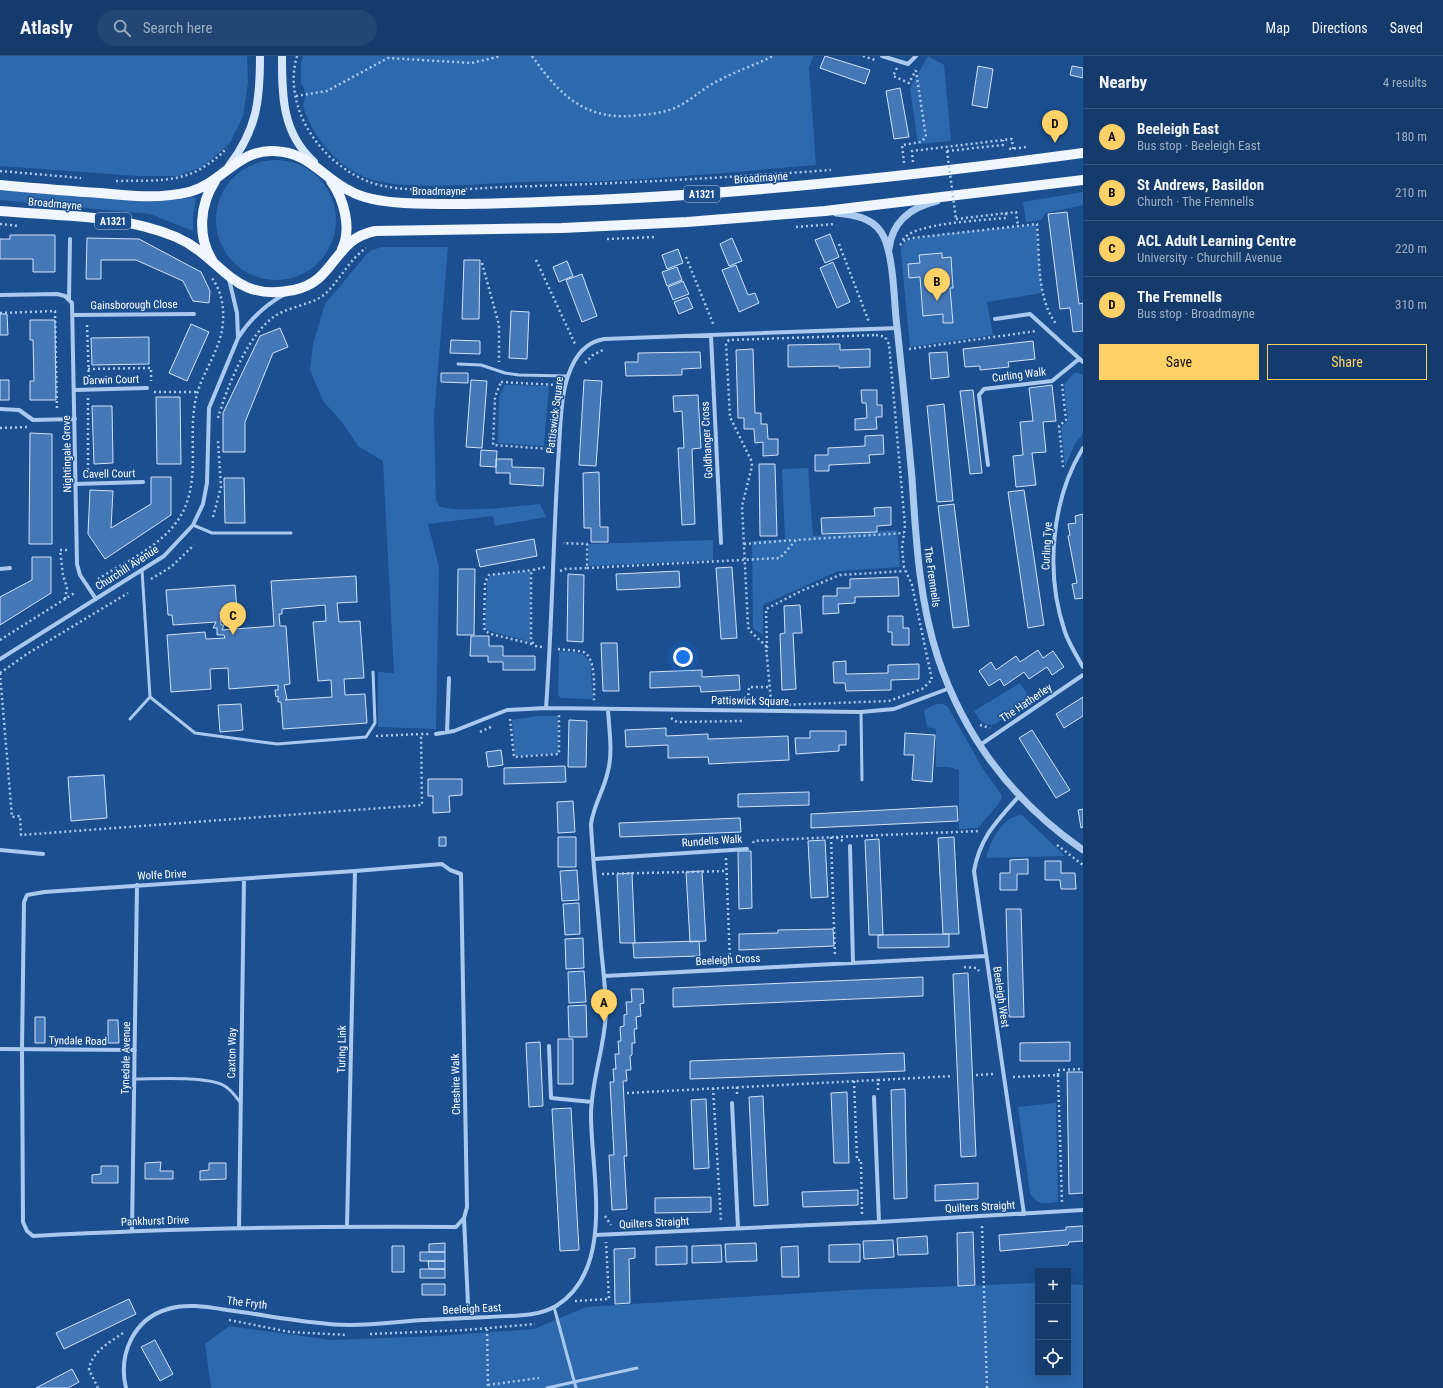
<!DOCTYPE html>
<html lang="en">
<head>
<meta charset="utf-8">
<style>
  :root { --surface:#143b6b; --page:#214673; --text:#f1f3f6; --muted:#9dadc1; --line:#33557e; --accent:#ffd166 }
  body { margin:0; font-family:"Roboto Condensed",sans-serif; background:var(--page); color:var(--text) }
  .controls { position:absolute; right:12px; bottom:12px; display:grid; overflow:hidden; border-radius:0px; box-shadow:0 4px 16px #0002 }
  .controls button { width:36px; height:36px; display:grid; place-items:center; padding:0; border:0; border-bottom:1px solid var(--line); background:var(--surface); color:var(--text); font:20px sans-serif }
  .you { position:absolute; left:683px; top:601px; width:14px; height:14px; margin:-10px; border:3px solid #fff; border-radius:50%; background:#1a73e8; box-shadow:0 0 0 6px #1a73e833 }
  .badge { display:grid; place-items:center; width:26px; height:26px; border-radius:50%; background:var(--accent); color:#111; font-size:13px; font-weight:700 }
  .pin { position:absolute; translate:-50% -33px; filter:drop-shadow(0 1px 2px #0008) }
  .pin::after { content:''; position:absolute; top:21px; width:14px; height:12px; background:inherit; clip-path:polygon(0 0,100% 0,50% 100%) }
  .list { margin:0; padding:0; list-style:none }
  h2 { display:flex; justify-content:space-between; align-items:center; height:52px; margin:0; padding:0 16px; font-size:17px }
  h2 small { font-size:13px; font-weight:400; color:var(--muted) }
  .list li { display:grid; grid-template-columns:26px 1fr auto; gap:12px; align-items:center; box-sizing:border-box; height:56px; padding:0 16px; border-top:1px solid var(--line) }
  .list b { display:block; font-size:15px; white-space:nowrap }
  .list p { margin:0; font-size:13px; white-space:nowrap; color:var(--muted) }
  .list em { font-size:13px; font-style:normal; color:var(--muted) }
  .actions { display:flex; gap:8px; padding:12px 16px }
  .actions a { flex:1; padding:9px 0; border:1px solid var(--accent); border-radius:0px; text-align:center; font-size:14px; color:var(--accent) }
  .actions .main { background:var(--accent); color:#111 }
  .icon { flex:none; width:22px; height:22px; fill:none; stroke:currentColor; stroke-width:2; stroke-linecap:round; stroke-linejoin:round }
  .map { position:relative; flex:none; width:1083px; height:1332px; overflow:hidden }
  header { display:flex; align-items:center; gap:24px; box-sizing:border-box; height:56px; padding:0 20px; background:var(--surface); border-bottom:1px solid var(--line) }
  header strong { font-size:19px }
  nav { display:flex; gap:22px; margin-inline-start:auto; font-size:14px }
  .search { width:280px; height:36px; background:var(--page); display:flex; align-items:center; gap:10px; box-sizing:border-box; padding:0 14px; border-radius:22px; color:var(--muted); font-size:15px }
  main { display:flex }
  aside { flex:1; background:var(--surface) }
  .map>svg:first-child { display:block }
  .green { fill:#2e69ad }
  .building { fill:#4478b7; stroke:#cfe3fa; fill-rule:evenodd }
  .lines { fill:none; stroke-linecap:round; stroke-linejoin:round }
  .path { stroke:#a9c9ee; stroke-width:2.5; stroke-dasharray:2 3; stroke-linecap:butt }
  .service { stroke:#a9c9ee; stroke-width:3 }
  .minor { stroke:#a9c9ee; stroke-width:4 }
  .tertiary { stroke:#a9c9ee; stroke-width:7 }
  .secondary { stroke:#d6e6fa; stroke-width:8 }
  .primary { stroke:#f0f6ff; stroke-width:10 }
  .path-bridge { stroke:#a9c9ee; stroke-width:2.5; stroke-dasharray:2 3; stroke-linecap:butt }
  .labels { text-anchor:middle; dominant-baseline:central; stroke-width:3; stroke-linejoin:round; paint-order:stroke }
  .shield { fill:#1b4f8f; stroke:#bbcadd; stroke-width:1 }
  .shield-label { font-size:10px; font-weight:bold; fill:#fff }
  .street-label { font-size:11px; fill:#fff; stroke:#1b4f8f }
</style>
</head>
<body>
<header>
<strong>Atlasly</strong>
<div class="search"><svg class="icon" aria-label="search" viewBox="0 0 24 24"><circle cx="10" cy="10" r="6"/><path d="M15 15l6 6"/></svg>Search here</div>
<nav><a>Map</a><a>Directions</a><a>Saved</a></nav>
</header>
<main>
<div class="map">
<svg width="1083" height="1332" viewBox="0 0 1083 1332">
  <rect width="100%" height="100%" fill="#1b4f8f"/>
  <!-- green -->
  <path class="green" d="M0,0H247L248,27L243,60L230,87L204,110L178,120H138L0,110Z
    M303,0H813L809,12L816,109C746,115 675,122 605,125C577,126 549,125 520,126C477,128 410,135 370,123C338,112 312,81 303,50C305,41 307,36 301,28V7Z
    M928,0L944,9L951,85L918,88L910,32Z
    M216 164a60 60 0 1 1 120 0a60 60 0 1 1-120 0Z
    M0,132L150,144H174L194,141L196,143L193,159V175L150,158L0,144Z
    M1083,136V149L1046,157L1041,164L1026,166L1023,146Z
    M1036,169L1042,237L987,246L993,279L910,291L901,197C901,193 901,189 905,186C913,179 1017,171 1036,169Z
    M382,191H448L434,361L436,444L439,450C459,458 516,450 540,448L546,461L495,470L493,460L428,468L439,511L436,673L378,671V616L394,617L383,405L358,390L342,366L323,345L310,314L313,288L325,248L366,199L372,194Z
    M1074,317H1078L1083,319V378L1076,386L1065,410L1061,371L1068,365L1064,329Z
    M505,329L549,330L544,390L498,387L499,341Z
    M808,412L813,480L897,474L900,511L838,515L763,549V579L753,572L752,485L785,483L782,413Z
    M713,484V504L589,510L588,488Z
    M531,515L530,518V586L487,574L485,571L487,526L490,520L495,518Z
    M559,595C571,596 584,595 590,606L593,643L560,642L558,638Z
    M1020,627L1031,644L995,668C983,671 980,664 974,655Z
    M936,648H943L948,651L983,713L1001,738L1002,741L1000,746L978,772L959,773V714L949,711H936V673L927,671L924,654Z
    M537,660H558V697L515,700L512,664Z
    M1022,759L1027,764L1065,800L986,802C990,786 1002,760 1022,759Z
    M1056,1047L1058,1146C1045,1147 1037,1150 1030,1137L1018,1051Z
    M1038,1227V1317H1068V1228L1083,1229V1332H211L205,1288L229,1270L331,1284L438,1280L534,1273L586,1251L851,1234Z"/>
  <!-- building -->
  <path class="building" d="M825,0L870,14L865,28L820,12Z
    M978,10L993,13L987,52L972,49Z
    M1072,10L1083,12V22L1070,19Z
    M900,32L909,81L894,83L886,35Z
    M1067,156L1079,248L1083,247V275L1073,276L1070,252L1060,253L1048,158Z
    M830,178L839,201L825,207L815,184Z
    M10,179H55V216H33V203H0V183H10Z
    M87,182L139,183L201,216L210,235L209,247L193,245L183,225L136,204H101V223H86Z
    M732,182L742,205L729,210L720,188Z
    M678,193L683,207L667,213L662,199Z
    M942,197V202L951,201L953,232H950L953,267H943V258L923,260L920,221L909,222L908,208L920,207L919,199Z
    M464,204H480L479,263H462Z
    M567,205L573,220L559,226L553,211Z
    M833,206L850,246L837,252L820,212Z
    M736,209L748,239L755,237L759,247L739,256L722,214Z
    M677,211L682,224L667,230L662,216Z
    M582,218L597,260L582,266L566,224Z
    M683,225L689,238L673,244L668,231Z
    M688,241L693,252L679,258L674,246Z
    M511,255L529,256L527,303L509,302Z
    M0,258H7L8,279H0Z
    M30,264H55L56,344H30V325H34L33,284H30Z
    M191,268L209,276L187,325L169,317Z
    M280,272L288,291L273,297L245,366V396H223V357L260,280Z
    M149,281V308L92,309L91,282Z
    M451,284L480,285V298L450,297Z
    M1033,285L1035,303L1008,306L1009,311L980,314V310L965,311L963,293Z
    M840,288V294L870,293V311L839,312V310L788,311V289Z
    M753,293L755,357H761V368H767L768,383H778V399L763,400V386L755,387L754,373H744V362H738L736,294Z
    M700,296L701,312L682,313V319L626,320L625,306H638V297Z
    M947,296L949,321L931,323L929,297Z
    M441,317H468V327L441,326Z
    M0,324H9V344H0Z
    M471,324L487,325L482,392L466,391Z
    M584,324L602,325L596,410L579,409Z
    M1052,329L1056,365L1043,366L1046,396L1032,397L1036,429L1016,431L1013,400L1023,399L1020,366L1033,365L1029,332Z
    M861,334H877V349H882V361H876L877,373L855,374V363L867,362L866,347H862Z
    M973,334L982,417L970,418L960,335Z
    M698,339L701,392L692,393L695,468L682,469L678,392H684L682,355L674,356L673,340Z
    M156,341H180L181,408H157Z
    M944,348L953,445L937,446L927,350Z
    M92,350H112L113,407L94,408Z
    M30,377L52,378V488H29Z
    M883,379L884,398L869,399L870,407L829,409V415H815V399H828V392L865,390V380Z
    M481,394L497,395L496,411L480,410Z
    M496,403H512V411L544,412L543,430L510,428V417H496Z
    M759,408H775L777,480H760Z
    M599,416L600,471H608V486H591V472H584L583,417Z
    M151,421H171V459L105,503L88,478L90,434L113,435L111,472L151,448Z
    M224,422H244L245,467H225Z
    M1024,434L1044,569L1028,572L1008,436Z
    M954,448L969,570L953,572L938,450Z
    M891,451V469L877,470V476L822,478L821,462L875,460L874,452Z
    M1083,458V542L1075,543L1072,528L1077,527L1068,480L1070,479L1068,468L1076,467L1075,460Z
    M534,483L537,500L480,511L476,494Z
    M32,501H51V537L0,569V541L32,524Z
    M732,511L737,582L721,583L716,512Z
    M458,513H475L474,579H457Z
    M679,515L680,531L617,534L616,518Z
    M568,518L584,519L583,586L567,585Z
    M356,520L357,546L337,547L339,566L360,565L364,622L344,623L345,639L365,638L367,667L283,673L281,646H278V640L276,641L275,634H278V629L229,633L228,612L210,613L211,633L171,636L167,579L205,576L206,583L225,582L224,579H217V572H213L216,566L173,569L172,559H168L166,534L235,529L237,554L235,555V558H232V555L220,556L221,569H224L222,574L274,570L271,525ZM325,549L326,565L313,566L318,625L331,624L332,641L285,644L287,643L284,629L290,628L286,570H280L279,558H282V553Z
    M898,521L899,540L855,541V547L838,548L839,557L823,558V540H837V532H850V523Z
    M800,549L802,577H793L796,633L782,634L780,578L785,577L784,550Z
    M888,560H903V572H909V589H892V576H888Z
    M471,580H489V590H503V600H535V614H503V606H488V600H470Z
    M601,587H617L619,635H603Z
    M1038,594L1043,602L1053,595L1064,611L1052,619L1047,611L1029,623L1024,616L1004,630L1000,623L989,630L979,615L991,606L996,614L1016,600L1020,606Z
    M846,605V618L888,617V609L919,608V623L891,624V634L846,635L845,627H834L833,606Z
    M702,614V621L739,619L740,634L701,636L700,630L650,632V616Z
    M1083,641V660L1064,672L1056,658Z
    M241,648L243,674L220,676L218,649Z
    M569,664L587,665L586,711H568Z
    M666,672V680L708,678V683L788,680L789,704L709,708L708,701L668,702V689L626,691L625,674Z
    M1032,674L1070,734L1056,742L1019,682Z
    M810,675H846V689H839V695L796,698L795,682H810Z
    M905,677L935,679L932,726L912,724L914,699H904Z
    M501,694L503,709L488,711L486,696Z
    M565,710L566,726L504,728V712Z
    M104,719L107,762L71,765L68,721Z
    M428,723H462V739L449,740L450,756L433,757V740H428Z
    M809,736V749L738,751V738Z
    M573,745L575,776L558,777L557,746Z
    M957,750L958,765L811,772V758Z
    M1083,753V771L1081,772L1078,754Z
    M740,762L741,776L620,781L619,767Z
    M439,781H446V790H439Z
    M558,781H576V811H558Z
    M954,781L959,878H943L938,782Z
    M879,783L883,879H869L865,784Z
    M825,784L828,841L811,842L808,785Z
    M738,795H751L752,852L739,853Z
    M1028,803V818H1017V834H1000V817H1010V804Z
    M1045,805H1061V817H1075L1076,833H1061L1060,824H1045Z
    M577,814L579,844L562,845L560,815Z
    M702,815L706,885L690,886L686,816Z
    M632,817L635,887H620L617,818Z
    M579,847L580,878L565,879L563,848Z
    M1006,853H1021L1024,961H1009Z
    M833,873L834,890L739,894V878L778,877V874Z
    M949,878V891L878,892V879Z
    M583,882L584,912L566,913L565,883Z
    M699,885L700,900L634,902L633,887Z
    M584,915L586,946L569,947L568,916Z
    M968,917L976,1100L961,1101L953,918Z
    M923,921V940L673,951V932Z
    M631,933H643L644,947L640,948L641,960L636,961L637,973H634L635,987H632V999L630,1000L631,1014H626L627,1025H623L627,1100H624L627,1153L612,1154L609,1099H614L610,1026H614L613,1013H616L615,998H619L618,985H621L620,971L624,970V959L627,958L626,946H632Z
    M586,949L587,981H569L568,950Z
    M35,961H45V987H35Z
    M108,964H118L119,987H108Z
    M558,983H573V1028H558Z
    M540,986L543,1050L529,1051L526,987Z
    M1070,986V1005H1020V987Z
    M904,997L905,1015L690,1023V1005Z
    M1067,1016H1083V1137L1069,1138Z
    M905,1033L907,1142L894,1143L891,1034Z
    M847,1036L849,1107H834L831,1037Z
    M763,1040L768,1149L754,1150L749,1041Z
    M706,1043L709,1112L694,1113L691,1044Z
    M571,1052L579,1194L560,1195L552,1053Z
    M161,1106L160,1115H173V1123H145V1107Z
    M209,1107H226V1123L200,1124V1115L209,1114Z
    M101,1110H118V1127H92V1119L101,1118Z
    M978,1127V1143L935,1145V1129Z
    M858,1134V1149L803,1151L802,1136Z
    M711,1141V1156L655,1157V1142Z
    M1083,1170V1185L1069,1186L1068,1189L1000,1195L999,1179L1066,1174V1171Z
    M973,1176L975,1229L958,1230L957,1177Z
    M927,1180L928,1198L898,1199L897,1182Z
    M893,1184L894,1201L864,1203L863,1185Z
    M445,1187V1196H429V1188Z
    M756,1187L757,1205L726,1206L725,1188Z
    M860,1188V1206H829V1189Z
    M721,1189L722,1206L692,1207V1190Z
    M392,1190H404V1216H392Z
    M687,1190V1208L656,1209V1191Z
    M798,1190L799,1221H782L781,1191Z
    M635,1192V1202L629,1203L630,1247L615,1248L614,1193Z
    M420,1196H445V1205H420Z
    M428,1205H445V1213H429Z
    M420,1213H445V1222H420Z
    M422,1228H445V1239H422Z
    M129,1243L136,1258L64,1293L56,1277Z
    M155,1284L173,1318L160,1325L141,1291Z
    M72,1313L79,1326L68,1332H36Z"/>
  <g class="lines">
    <!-- path -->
    <path class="path" d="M297,0C282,51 320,106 367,125C400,139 466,133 503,131C613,128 722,122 831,114
      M532,0C561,41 587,66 640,59C653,58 667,56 679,50C691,44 700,35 712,28C731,17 753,10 773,0
      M863,0L875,4
      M897,12L893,20L909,27L916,14
      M296,40L327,35L388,2L472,7L501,0
      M1009,93L1027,91
      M947,95L1003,89V84
      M913,106L912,95L1012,83L1013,93
      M904,107L902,89L921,86L926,81L916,15
      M0,115L81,122
      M116,125C163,124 191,129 227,92
      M956,163L1016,156L1018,170
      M0,168L19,170
      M796,171L835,168
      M607,183L656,181
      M903,184C911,167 986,164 1006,162V157
      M839,188L869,266
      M900,189L905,184L912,182L1037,168C1040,200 1036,243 1057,269
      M686,201L714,270
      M536,204L576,290
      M482,207L499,269V306
      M0,257L55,255L57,355
      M87,269L89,326
      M876,279L885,281L889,288L905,470L902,492L904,511L912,529L932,624L922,633L889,645L780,649L771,645L766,590L749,574L748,570L742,450L752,410L751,404L730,361L726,287L729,284Z
      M909,293L1036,275
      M585,307L593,299L605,293
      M88,313L151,312V325
      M501,326L558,329L551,393L493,389L495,341Z
      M1062,328L1066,364L1059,370L1063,411
      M154,336H198
      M88,342V418
      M218,362C227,331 248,278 275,260C290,250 312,249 325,238C340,224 349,204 366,192
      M0,372L28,371
      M213,461L221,431L218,385
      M744,488L795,484
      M587,512L780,502L796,484L904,477
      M560,515L565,513L587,512V488L563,487
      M98,523C125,506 162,490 180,461C202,425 187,381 196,342C202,315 222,293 223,265C224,249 221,235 212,222
      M151,523L171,511L194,489
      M65,543L67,532L63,519L60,494H68
      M0,584L76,536
      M532,588L491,578L485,575L484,571L485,526L489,519L533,514
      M542,591L535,590L531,584V518L533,514L546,511
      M767,592L766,553L801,535L840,519L905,515
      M558,593C566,594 575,594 583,596C596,600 594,632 594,645
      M0,617L12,761L20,760L21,779L422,749L421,678H429
      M0,617L27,598L128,537
      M722,644L748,643L749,631H770
      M671,662L677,666L743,665
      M510,663L514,701L559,698V659
      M980,669L990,672
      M480,676L493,670
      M376,680L421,678
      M831,781L835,901
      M836,781L979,775
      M753,787L754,785L836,781L843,785
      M1057,789L1083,809
      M726,802L730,906
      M602,818L727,815
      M964,911L977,912L979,915
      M976,1019L995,1018
      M1058,1019V1014L1083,1013
      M1013,1021L1058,1019L1062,1147
      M854,1025L857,1104H861L862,1159
      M737,1031V1040
      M713,1032L721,1165
      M878,1034V1024L953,1020
      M627,1037L878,1024
      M605,1160L611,1169
      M982,1170L987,1332
      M575,1245L609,1243L606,1186
      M229,1264L290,1276L347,1279
      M487,1273L488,1332
      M370,1278L465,1274L535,1268
      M488,1329L539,1322
      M98,1332L89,1314C91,1296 109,1287 123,1277"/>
    <!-- service -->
    <path class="service" d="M458,308L481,309L505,317L519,319L567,320
      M193,469L212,477H291
      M142,514L150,641L195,677L277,688L366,681L375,667L373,616
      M861,656L862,724
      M130,663L150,641
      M134,1023C156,1023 205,1020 223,1029C231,1033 235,1040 240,1046
      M554,1251L576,1332
      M547,1332L637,1312"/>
    <!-- minor -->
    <path class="minor" d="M882,0L908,8L916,0
      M229,223L237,257L238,281
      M0,239L57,238L65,240L72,247L77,508L80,519L96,543
      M69,244L70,183
      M73,259L194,258
      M995,263L1030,258L1083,306
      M711,280L721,487
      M75,334L147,332
      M0,353L19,354L33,364L75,363
      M1083,392C1051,444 1045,518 1065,576C1069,588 1077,600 1083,611
      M988,409L979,339L984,333L1052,325L1079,303
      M76,428L143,426
      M0,513L10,512
      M0,603L164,500L193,469L203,448L207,427L209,352L238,282C250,263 265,249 285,238
      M546,652C552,570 553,489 558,407C560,383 560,341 568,320C574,302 585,286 604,283L898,272
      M447,676L449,622
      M436,678L454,675L507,654L546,652L861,656L894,653L950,632
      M980,689L1083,619
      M1019,740C997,765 980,781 974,815L1024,1158
      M850,790L853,907
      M0,794L43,798
      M594,803L747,793
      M604,920L986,900
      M549,990L551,1042L592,1046
      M0,993L135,994
      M874,1041L879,1166
      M732,1047L738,1172
      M464,1162L456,1171C314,1170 174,1172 33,1180L27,1175L23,1166L22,993L24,846L27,839L44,836L355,815L442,808L450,814L461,818L467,1151L464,1162L468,1248
      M347,1170L355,815
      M239,1172L244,823
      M132,1175L137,829
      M595,1179L879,1166L1083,1154
      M126,1332C118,1299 133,1263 168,1253C186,1247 208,1251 227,1254C258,1258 289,1264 320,1267C355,1272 389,1266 424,1264C445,1263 467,1262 488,1261C511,1259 535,1262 556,1250C616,1213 591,1117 591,1059C591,1025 605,991 606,956C606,935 603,913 601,892C598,851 593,810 591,768C594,748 604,734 608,715C613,695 609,674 608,653"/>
    <!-- tertiary -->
    <path class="tertiary" d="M836,157C853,159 871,161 881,176C893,193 894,240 896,262C902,315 907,368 912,422C916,483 919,544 938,602C965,683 1014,746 1083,794
      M889,193C892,166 911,151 937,145"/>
    <!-- secondary -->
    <path class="secondary" d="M282,0C282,40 282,77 314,106
      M229,110C257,73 260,45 260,0"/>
    <!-- primary -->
    <path class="primary" d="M331,125C344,143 352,173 342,193
      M0,129C33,132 67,135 100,137C129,140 160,143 189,136C221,128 237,94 273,95C310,96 320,120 350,135C366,144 386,146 404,147C467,150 531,146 594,144C758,137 920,119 1083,97
      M0,155C58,160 121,158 176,181C224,202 231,247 294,234C326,227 330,204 351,186C358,180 366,177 375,175L562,172L687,166L825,155L1083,124
      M212,204C197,180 200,148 215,125"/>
    <!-- path-bridge -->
    <path class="path-bridge" d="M947,95L956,163"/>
  </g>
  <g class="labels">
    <!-- shield labels -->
    <g class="shield">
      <rect x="684" y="130" width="36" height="16" rx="3"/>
      <rect x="95" y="157" width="36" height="16" rx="3"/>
    </g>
    <g class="shield-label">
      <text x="702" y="138">A1321</text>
      <text x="113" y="165">A1321</text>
    </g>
    <!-- street labels -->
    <g class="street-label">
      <text transform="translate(761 122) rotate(-4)">Broadmayne</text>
      <text x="439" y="135">Broadmayne</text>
      <text transform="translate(55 148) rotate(5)">Broadmayne</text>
      <text transform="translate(134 249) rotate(-1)">Gainsborough Close</text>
      <text transform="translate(1019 319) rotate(-7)">Curling Walk</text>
      <text transform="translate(111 324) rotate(-2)">Darwin Court</text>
      <text transform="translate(555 359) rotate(-83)">Pattiswick Square</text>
      <text transform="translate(707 384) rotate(-93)">Goldhanger Cross</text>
      <text transform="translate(67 398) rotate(-91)">Nightingale Grove</text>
      <text transform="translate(109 418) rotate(-1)">Cavell Court</text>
      <text transform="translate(1047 490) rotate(-87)">Curling Tye</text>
      <text transform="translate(127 512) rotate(-33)">Churchill Avenue</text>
      <text transform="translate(932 521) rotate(82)">The Fremnells</text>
      <text transform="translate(750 645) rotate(1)">Pattiswick Square</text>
      <text transform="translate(1026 647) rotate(-34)">The Hatherley</text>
      <text transform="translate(712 785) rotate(-4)">Rundells Walk</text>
      <text transform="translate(162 819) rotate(-3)">Wolfe Drive</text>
      <text transform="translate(728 904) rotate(-3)">Beeleigh Cross</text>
      <text transform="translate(1001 941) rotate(82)">Beeleigh West</text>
      <text transform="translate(78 985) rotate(1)">Tyndale Road</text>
      <text transform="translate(342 993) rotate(-89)">Turing Link</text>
      <text transform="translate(232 997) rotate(-89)">Caxton Way</text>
      <text transform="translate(126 1002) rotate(-89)">Tynedale Avenue</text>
      <text transform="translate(456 1028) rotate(-91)">Cheshire Walk</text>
      <text transform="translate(980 1151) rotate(-3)">Quilters Straight</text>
      <text transform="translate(155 1165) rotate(-2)">Pankhurst Drive</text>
      <text transform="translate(654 1167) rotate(-3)">Quilters Straight</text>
      <text transform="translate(247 1247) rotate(7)">The Fryth</text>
      <text transform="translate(472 1253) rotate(-3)">Beeleigh East</text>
    </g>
  </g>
</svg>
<div class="controls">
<button>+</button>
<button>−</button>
<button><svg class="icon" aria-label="locate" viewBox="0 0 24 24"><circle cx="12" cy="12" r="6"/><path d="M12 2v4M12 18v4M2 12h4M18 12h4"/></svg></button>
</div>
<div class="you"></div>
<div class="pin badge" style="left:604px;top:966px">A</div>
<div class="pin badge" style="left:937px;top:245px">B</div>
<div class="pin badge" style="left:233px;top:579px">C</div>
<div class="pin badge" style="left:1055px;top:87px">D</div>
</div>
<aside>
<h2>Nearby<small>4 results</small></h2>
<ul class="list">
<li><span class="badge">A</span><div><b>Beeleigh East</b><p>Bus stop · Beeleigh East</p></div><em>180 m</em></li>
<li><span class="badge">B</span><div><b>St Andrews, Basildon</b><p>Church · The Fremnells</p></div><em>210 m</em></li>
<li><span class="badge">C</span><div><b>ACL Adult Learning Centre</b><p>University · Churchill Avenue</p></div><em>220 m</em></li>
<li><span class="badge">D</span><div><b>The Fremnells</b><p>Bus stop · Broadmayne</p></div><em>310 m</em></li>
</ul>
<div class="actions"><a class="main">Save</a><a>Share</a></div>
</aside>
</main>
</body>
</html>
